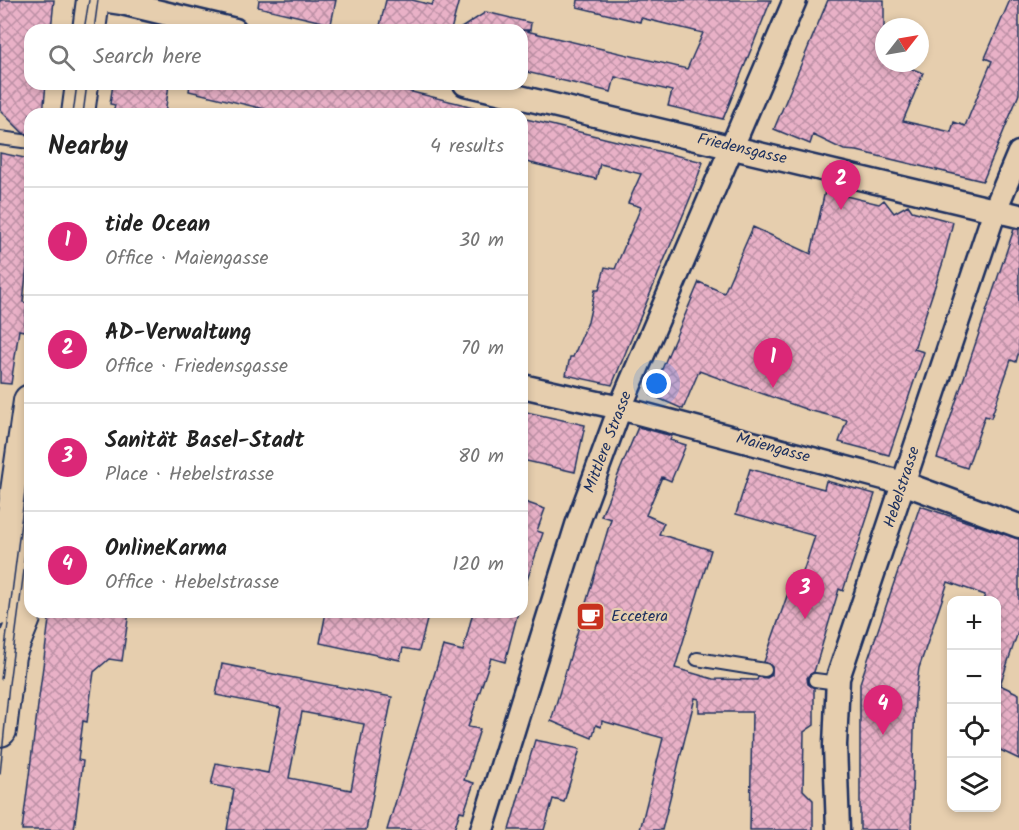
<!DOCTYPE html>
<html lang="en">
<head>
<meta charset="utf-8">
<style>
  :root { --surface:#fff; --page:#f6f6f6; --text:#222; --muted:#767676; --line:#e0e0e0; --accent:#db2777 }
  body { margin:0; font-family:Kalam,sans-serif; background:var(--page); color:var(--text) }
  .controls { position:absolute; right:18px; bottom:18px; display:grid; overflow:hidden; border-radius:12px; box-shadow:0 3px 9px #0003 }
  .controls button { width:54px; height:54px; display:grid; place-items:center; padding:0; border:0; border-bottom:2px solid var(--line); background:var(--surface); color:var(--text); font:30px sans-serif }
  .compass { position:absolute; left:875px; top:18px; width:54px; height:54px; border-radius:50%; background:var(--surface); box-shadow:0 3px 9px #0003; rotate:59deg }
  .you { position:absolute; left:657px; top:384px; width:21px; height:21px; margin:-15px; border:4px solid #fff; border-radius:50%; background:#1a73e8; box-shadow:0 0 0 9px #1a73e833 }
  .badge { display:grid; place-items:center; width:39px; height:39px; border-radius:50%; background:var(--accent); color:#fff; font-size:20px; font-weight:700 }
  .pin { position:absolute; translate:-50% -50px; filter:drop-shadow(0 2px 3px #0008) }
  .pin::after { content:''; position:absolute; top:32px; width:21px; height:18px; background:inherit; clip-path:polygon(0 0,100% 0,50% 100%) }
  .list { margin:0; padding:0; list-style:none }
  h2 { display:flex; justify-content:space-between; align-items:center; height:78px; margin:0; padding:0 24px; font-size:26px }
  h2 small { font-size:20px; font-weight:400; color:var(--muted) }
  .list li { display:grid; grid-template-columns:39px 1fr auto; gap:18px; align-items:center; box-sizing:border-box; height:108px; padding:0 24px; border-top:2px solid var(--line) }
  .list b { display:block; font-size:22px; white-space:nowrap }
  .list p { margin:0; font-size:20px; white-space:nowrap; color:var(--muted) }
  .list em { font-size:20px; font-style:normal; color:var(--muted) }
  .icon { flex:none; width:33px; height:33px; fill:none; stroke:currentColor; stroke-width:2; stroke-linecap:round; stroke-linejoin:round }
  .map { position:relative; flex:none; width:1019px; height:830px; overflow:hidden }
  .search { position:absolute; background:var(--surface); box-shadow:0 3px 9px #0003; left:24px; top:24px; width:504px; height:66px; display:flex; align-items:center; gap:15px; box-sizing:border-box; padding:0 21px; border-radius:18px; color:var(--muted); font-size:22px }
  .panel { position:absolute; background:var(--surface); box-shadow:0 3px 9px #0003; left:24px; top:108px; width:504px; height:510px; border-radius:18px }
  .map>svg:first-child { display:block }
  .building { fill:url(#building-cross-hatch); stroke:#1b2f5e; stroke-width:1.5; fill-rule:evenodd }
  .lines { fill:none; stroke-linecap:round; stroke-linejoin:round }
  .service-casing { stroke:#1b2f5e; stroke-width:16 }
  .minor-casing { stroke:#1b2f5e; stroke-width:27 }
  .secondary-casing { stroke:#1b2f5e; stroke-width:36 }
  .service { stroke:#e6ceae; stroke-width:12 }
  .minor { stroke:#e6ceae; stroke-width:22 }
  .secondary { stroke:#e6ceae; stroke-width:32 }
  .tram { stroke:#1b2f5e; stroke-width:1.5 }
  .labels { text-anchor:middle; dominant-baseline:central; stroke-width:4.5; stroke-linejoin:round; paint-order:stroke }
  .street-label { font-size:16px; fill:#1b2f5e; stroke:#e6ceae }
  .poi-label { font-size:16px; fill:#1b2f5e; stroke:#e6ceae; text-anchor:start }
</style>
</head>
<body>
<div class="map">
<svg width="1019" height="830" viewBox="0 0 1019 830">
  <defs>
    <pattern id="building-cross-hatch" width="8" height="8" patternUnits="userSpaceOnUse" patternTransform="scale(1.5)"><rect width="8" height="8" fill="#e9b1c7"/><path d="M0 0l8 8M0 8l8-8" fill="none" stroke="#bc90a5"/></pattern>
  </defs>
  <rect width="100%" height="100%" fill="#e6ceae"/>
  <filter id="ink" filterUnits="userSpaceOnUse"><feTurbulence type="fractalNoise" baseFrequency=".0167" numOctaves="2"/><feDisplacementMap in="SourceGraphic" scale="12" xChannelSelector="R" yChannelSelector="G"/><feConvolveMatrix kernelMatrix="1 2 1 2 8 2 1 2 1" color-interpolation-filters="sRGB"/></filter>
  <g filter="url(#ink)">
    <!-- building -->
    <path class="building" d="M0,0H54L51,30H30V84H46L43,114H30V134L23,133L0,110Z
      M259,0H336L331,24L258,7Z
      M386,0H412L432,5L434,0H459L451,30H379Z
      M578,0H771L723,119L668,106L672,91L615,77L611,92L522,71V30L687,69L703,33L641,18L640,22L577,7Z
      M828,0H884V63H897L923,73L903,121L951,132L954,122L965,126L992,61L985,58L1010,0H1019V94L983,181L857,151L844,150L813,135L810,144L774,129Z
      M486,12L531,23L530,30H458Z
      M113,84H169L165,114H113L115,105L110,104Z
      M190,84H379L474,107L473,114H285L189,91Z
      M522,118L703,162L691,196L612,385L566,375L570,357H573L588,322L595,290H599L605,267L615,269L641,207L628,203L641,174L600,164L596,179L522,161Z
      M0,153L30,159V239L23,302L27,303L24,331L19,330L11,384L0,383Z
      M825,191L879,204L884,200L894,213L908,205L912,211L953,222L943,262L914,349L924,352L889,455L839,442L847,420L808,410L699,371L683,409L651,395L699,282L724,293L753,227L811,254Z
      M1014,229H1019V351L1016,362L1011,360L991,418L985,416L967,468L937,458Z
      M522,411L585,425L575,472L522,460Z
      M638,427L672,436L670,440L686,445L671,481L662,477L646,515L664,523L659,534L711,550L675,668L713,679L757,680L758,677L767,678L772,675V667L764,662L794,576L801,578L815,536L736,514L750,469L824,489L826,481L875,494L843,591L839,589L814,672L809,675L807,678L808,684L814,688V725L804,732L803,790L813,800V830H750L752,712H699V699L695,698L662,830H640L663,738L602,721L601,727L596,725L592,738L551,721L611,519L601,516Z
      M522,501L545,509L537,531L543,533L525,586L522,585Z
      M920,506L1019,539V629L1000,685L1019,694V759L996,748V600H983L985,595L948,582L919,668L915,698L911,830H860V683Z
      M50,612H129L122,661L109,659L94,672L87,722L83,721L78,760L83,761L74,830H22Z
      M326,612H429L419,651L403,648L400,660L320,643Z
      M473,612H518L505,662L491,658L468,727L480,729L464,780L474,783L464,812L460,811L454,830H387L443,646L463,651Z
      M222,664L392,697L366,830H227L234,789L211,785L216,763L268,773L281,708L216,695ZM302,712L364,724L351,790L289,778Z
      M535,740L580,749L564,802L553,799L544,830H509Z"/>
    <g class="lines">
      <defs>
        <path id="service" d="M0,138L30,142
          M697,659L765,670
          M815,680L838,683"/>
        <path id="minor" d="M102,0L122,3L235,30
          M465,84L1019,216
          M522,386L620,408L903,483L1019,526
          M482,830L577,525L620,408L795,0
          M838,830L835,745L838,678L995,210L1019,153"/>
        <path id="secondary" d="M89,30L93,0
          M78,114L82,84
          M0,609L30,401
          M0,730L9,655L24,618L30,577"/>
      </defs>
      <!-- service casing -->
      <use href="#service" class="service-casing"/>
      <!-- minor casing -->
      <use href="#minor" class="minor-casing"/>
      <!-- secondary casing -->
      <use href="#secondary" class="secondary-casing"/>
      <!-- service -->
      <use href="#service" class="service"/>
      <!-- minor -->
      <use href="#minor" class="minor"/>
      <!-- secondary -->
      <use href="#secondary" class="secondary"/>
      <!-- tram -->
      <path class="tram" d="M84,30L89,0
        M94,30L98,0
        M73,114L77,84
        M83,114L87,84
        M1,679L30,452
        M0,774L9,684L30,525"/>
    </g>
  </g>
  <!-- icons -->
  <defs>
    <symbol id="cafe-square" viewBox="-11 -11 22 22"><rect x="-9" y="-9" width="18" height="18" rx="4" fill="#c8321e" stroke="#e6ceae"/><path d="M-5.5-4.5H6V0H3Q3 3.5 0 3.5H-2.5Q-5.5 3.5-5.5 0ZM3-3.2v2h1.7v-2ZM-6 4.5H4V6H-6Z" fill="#fff"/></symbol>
  </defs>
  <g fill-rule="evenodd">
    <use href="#cafe-square" x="574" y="600" width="33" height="33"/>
  </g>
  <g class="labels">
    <!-- street labels -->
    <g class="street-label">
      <text transform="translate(742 149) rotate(13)">Friedensgasse</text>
      <text transform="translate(608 442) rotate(-69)">Mittlere Strasse</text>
      <text transform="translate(773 448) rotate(15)">Maiengasse</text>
      <text transform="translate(902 487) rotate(-72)">Hebelstrasse</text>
    </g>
    <!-- poi labels -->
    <g class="poi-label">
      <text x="611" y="616">Eccetera</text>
    </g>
  </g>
</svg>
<div class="controls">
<button>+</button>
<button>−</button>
<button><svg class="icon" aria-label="locate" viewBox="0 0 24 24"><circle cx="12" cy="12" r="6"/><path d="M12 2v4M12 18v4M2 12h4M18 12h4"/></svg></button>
<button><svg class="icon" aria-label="layers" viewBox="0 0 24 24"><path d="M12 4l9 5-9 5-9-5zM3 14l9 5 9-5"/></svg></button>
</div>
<svg class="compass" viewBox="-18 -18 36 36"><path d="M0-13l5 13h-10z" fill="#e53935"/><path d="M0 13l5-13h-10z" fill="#767676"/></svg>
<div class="you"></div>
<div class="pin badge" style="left:773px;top:388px">1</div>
<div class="pin badge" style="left:841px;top:210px">2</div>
<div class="pin badge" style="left:805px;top:619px">3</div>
<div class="pin badge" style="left:883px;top:735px">4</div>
<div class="search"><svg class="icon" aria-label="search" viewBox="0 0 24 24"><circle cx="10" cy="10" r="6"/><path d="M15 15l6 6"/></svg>Search here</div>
<section class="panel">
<h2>Nearby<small>4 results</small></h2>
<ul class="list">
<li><span class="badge">1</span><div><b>tide Ocean</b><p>Office · Maiengasse</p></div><em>30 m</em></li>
<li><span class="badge">2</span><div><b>AD-Verwaltung</b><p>Office · Friedensgasse</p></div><em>70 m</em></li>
<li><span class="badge">3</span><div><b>Sanität Basel-Stadt</b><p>Place · Hebelstrasse</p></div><em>80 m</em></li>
<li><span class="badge">4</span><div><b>OnlineKarma</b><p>Office · Hebelstrasse</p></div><em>120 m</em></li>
</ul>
</section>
</div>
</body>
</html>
